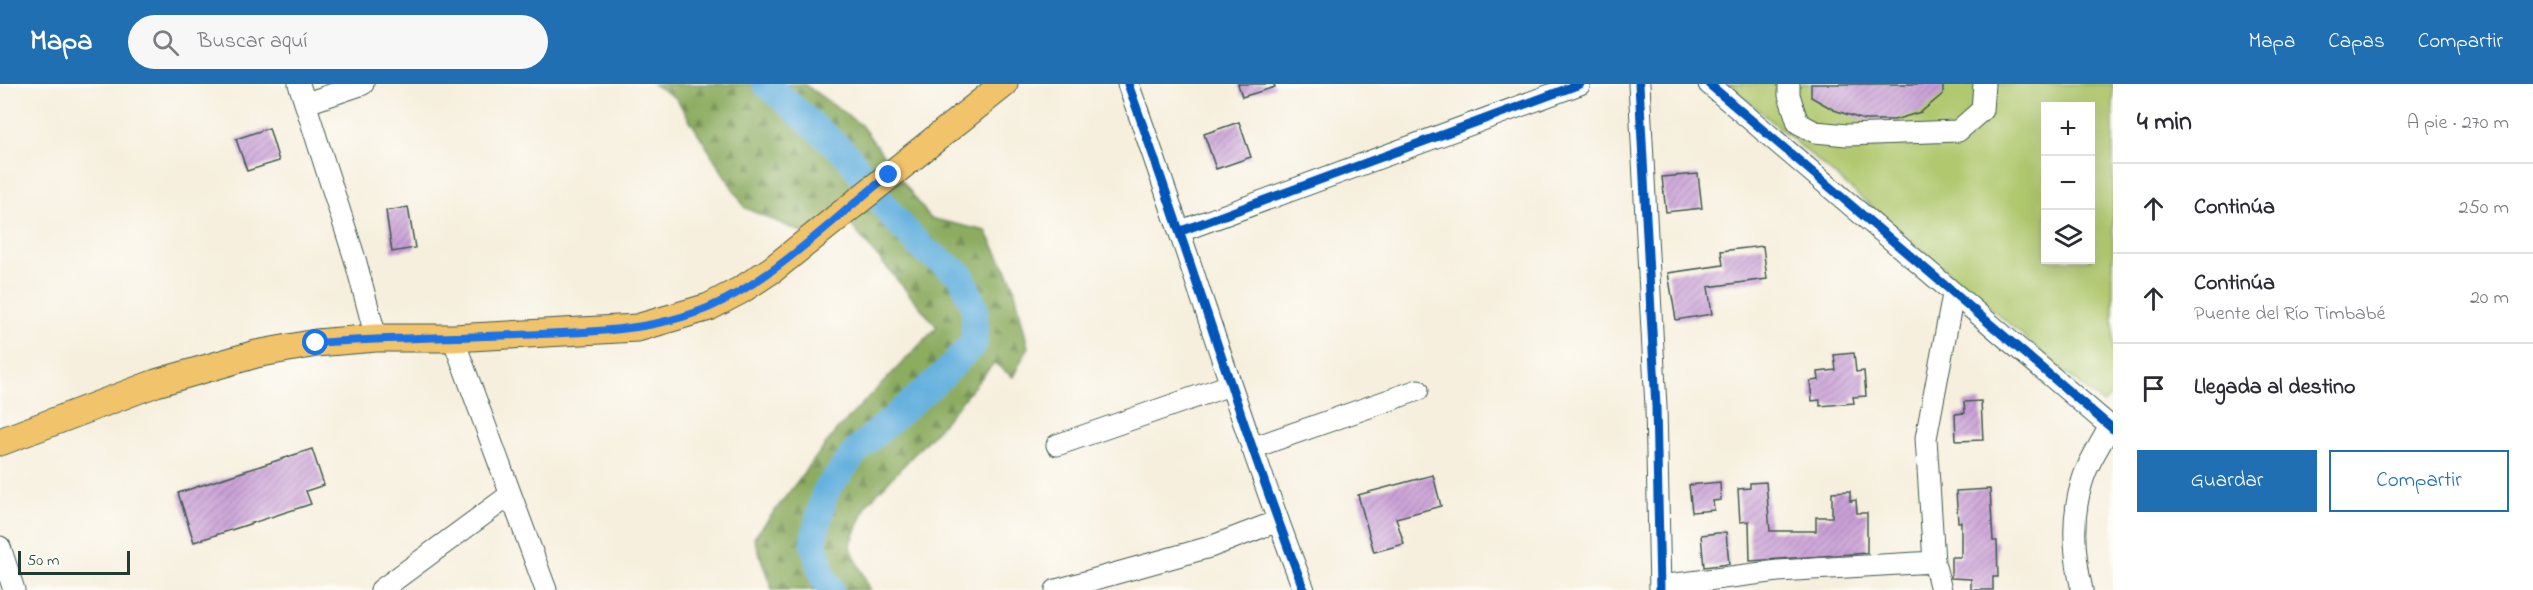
<!DOCTYPE html>
<html lang="es">
<head>
<meta charset="utf-8">
<style>
  :root { --surface:#fff; --page:#f7f7f7; --text:#2b2b33; --muted:#7c7c81; --line:#e1e1e2; --accent:#1f6fb2 }
  body { margin:0; font-family:"Indie Flower",sans-serif; background:var(--page); color:var(--text) }
  .controls { position:absolute; right:18px; top:18px; display:grid; overflow:hidden; border-radius:0px; box-shadow:0 6px 24px #0002 }
  .controls button { width:54px; height:54px; display:grid; place-items:center; padding:0; border:0; border-bottom:2px solid var(--line); background:var(--surface); color:var(--text); font:30px sans-serif }
  .scale { position:absolute; left:18px; bottom:15px; width:112px; box-sizing:border-box; padding-left:6px; border:3px solid #1f3d34; border-top:0; font-size:16px; line-height:21px; white-space:nowrap; color:#1f3d34; -webkit-text-stroke:4px #fdfcf7; paint-order:stroke }
  .stop { position:absolute; width:18px; height:18px; margin:-14px; border:4px solid #1a73e8; border-radius:50%; background:#fff }
  .stop.end { background:#1a73e8; border-color:#fff; box-shadow:0 2px 6px #0008 }
  .list { margin:0; padding:0; list-style:none }
  h2 { display:flex; justify-content:space-between; align-items:center; height:78px; margin:0; padding:0 24px; font-size:26px }
  h2 small { font-size:20px; font-weight:400; color:var(--muted) }
  .list li { display:grid; grid-template-columns:39px 1fr auto; gap:18px; align-items:center; box-sizing:border-box; height:90px; padding:0 24px; border-top:2px solid var(--line) }
  .list b { display:block; font-size:22px; white-space:nowrap }
  .list p { margin:0; font-size:20px; white-space:nowrap; color:var(--muted) }
  .list em { font-size:20px; font-style:normal; color:var(--muted) }
  .actions { display:flex; gap:12px; padding:18px 24px }
  .actions a { flex:1; padding:14px 0; border:2px solid var(--accent); border-radius:0px; text-align:center; font-size:21px; color:var(--accent) }
  .actions .main { background:var(--accent); color:#fff }
  .icon { flex:none; width:33px; height:33px; fill:none; stroke:currentColor; stroke-width:2; stroke-linecap:round; stroke-linejoin:round }
  .map { position:relative; flex:none; width:2113px; height:506px; overflow:hidden }
  header { display:flex; align-items:center; gap:36px; box-sizing:border-box; height:84px; padding:0 30px; background:var(--accent); color:#fff }
  header strong { font-size:28px }
  nav { display:flex; gap:33px; margin-inline-start:auto; font-size:21px }
  .search { width:420px; height:54px; background:var(--page); display:flex; align-items:center; gap:15px; box-sizing:border-box; padding:0 21px; border-radius:33px; color:var(--muted); font-size:22px }
  main { display:flex }
  aside { flex:1; background:var(--surface) }
  .map>svg:first-child { display:block }
  .forest { fill:url(#forest-firs); stroke:#56744a; stroke-width:1.5 }
  .pitch { fill:#b0c86e; stroke:#688251; stroke-width:1.5; fill-rule:evenodd }
  .lines { fill:none; stroke-linecap:round; stroke-linejoin:round }
  .river { stroke:#65b1de; stroke-width:27 }
  .building { fill:url(#building-hatch) }
  .minor-casing { stroke:#3f584d; stroke-width:23 }
  .major-casing { stroke:#3f584d; stroke-width:29 }
  .minor { stroke:#fff; stroke-width:21 }
  .major { stroke:#f1c36a; stroke-width:27 }
  .cycleway-casing { stroke:#fdfcf7; stroke-width:13 }
  .cycleway { stroke:#0057b8; stroke-width:9 }
  .route { stroke:#1a73e8; stroke-width:8 }
</style>
</head>
<body>
<header>
<strong>Mapa</strong>
<div class="search"><svg class="icon" aria-label="search" viewBox="0 0 24 24"><circle cx="10" cy="10" r="6"/><path d="M15 15l6 6"/></svg>Buscar aquí</div>
<nav><a>Mapa</a><a>Capas</a><a>Compartir</a></nav>
</header>
<main>
<div class="map">
<svg width="2113" height="506" viewBox="0 0 2113 506">
  <defs>
    <pattern id="forest-firs" width="22" height="20" patternUnits="userSpaceOnUse" patternTransform="scale(1.5)"><rect width="22" height="20" fill="#8cac61"/><path d="M5 1l3.5 6h-7zM16 11l3.5 6h-7z" fill="#728d51"/></pattern>
    <pattern id="building-hatch" width="6" height="6" patternUnits="userSpaceOnUse" patternTransform="scale(1.5)"><rect width="6" height="6" fill="#cba0d7"/><path d="M-1 1l2-2M0 6l6-6M5 7l2-2" fill="none" stroke="#a484af"/></pattern>
  </defs>
  <rect width="100%" height="100%" fill="#fdfcf7"/>
  <filter id="ink" filterUnits="userSpaceOnUse"><feTurbulence type="fractalNoise" baseFrequency=".0167" numOctaves="2"/><feDisplacementMap in="SourceGraphic" scale="12" xChannelSelector="R" yChannelSelector="G"/><feConvolveMatrix kernelMatrix="1 2 1 2 8 2 1 2 1" color-interpolation-filters="sRGB"/></filter>
  <filter id="wash" filterUnits="userSpaceOnUse"><feTurbulence type="fractalNoise" baseFrequency=".008" numOctaves="4" result="noise"/><feDisplacementMap in="SourceGraphic" scale="24" xChannelSelector="R" yChannelSelector="G"/><feGaussianBlur stdDeviation="1.35" result="paint"/><feColorMatrix in="noise" values="0 0 0 0 0 0 0 0 0 0 0 0 0 0 0 0 0 1.4 0 .05"/><feComposite in="paint" operator="in"/></filter>
  <g filter="url(#wash)">
    <rect width="100%" height="100%" fill="#f6efdd"/>
    <!-- forest -->
    <path class="forest" d="M653,0H804L861,41L930,134L986,147L1013,199L1028,263L1013,293L994,279L938,345L867,420L850,462L870,506H772L754,454L836,347L937,243L839,127L813,153L745,124L676,14Z"/>
    <!-- pitch -->
    <path class="pitch" d="M1728,0H2113V309L2103,320ZM2046,22H2090V176H2046Z"/>
    <g class="lines">
      <!-- river -->
      <path class="river" d="M766,0L847,71L892,132L923,165L961,191L975,225L974,259L942,292L858,365L825,408L813,458L822,491L831,506"/>
    </g>
    <g id="blocks">
      <!-- building -->
      <path class="building" d="M1238,0H1274L1275,3L1242,13Z
        M1811,0H1943V10L1921,28L1894,36H1864L1834,26L1811,13Z
        M1239,38L1251,73L1216,85L1204,50Z
        M269,44L279,77L247,87L236,55Z
        M1698,90L1702,124L1666,128L1662,93Z
        M408,123L415,164L392,168L386,127Z
        M1763,162L1767,195L1708,203L1712,230L1676,236L1668,189L1723,181L1721,167Z
        M1854,269L1856,288L1864,287L1866,312L1853,313L1854,319L1820,322V316L1812,317L1810,297L1819,296L1818,288L1836,286L1834,271Z
        M1981,317L1983,356L1956,357L1955,330L1965,329L1964,318Z
        M312,365L324,401L306,407L311,420L194,458L178,409Z
        M1433,391L1441,422L1396,434L1404,460L1374,468L1358,411Z
        M1720,398L1721,416L1713,417L1714,426L1692,428L1689,401Z
        M1766,398L1770,447H1816V433H1832V408L1850,407V417L1856,416L1857,429H1867V469L1750,477L1749,437L1740,438L1738,405L1750,404V399Z
        M1990,405L1993,457H1997L1998,493H1993V506H1971V495L1951,494V473H1961V438H1958L1956,407Z
        M1726,448L1729,480L1704,483L1701,451Z"/>
    </g>
  </g>
  <g filter="url(#ink)">
    <use href="#blocks" fill-opacity="0" stroke="#3f584d" stroke-width="1.5"/>
    <g class="lines">
      <defs>
        <path id="minor" d="M299,0L355,175L376,254
          M1128,0C1189,168 1240,339 1304,506
          M1639,0L1656,323L1660,506
          M1709,0L2113,345
          M1789,0V11L1798,39L1815,48L1847,51L1958,47L1982,26L1984,0
          M307,19L363,0
          M1181,147L1580,0
          M453,254L546,506
          M1057,361L1230,301
          M1252,364L1418,306
          M0,463L14,506
          M1660,502L1778,487L1934,478
          M381,506L510,411
          M1056,506L1210,463L1278,437
          M1941,506L1934,478L1926,354L1953,211
          M2082,506C2073,467 2071,430 2084,392C2090,375 2102,358 2110,342"/>
        <path id="major" d="M0,358L156,299L256,270L316,259L376,254H453L637,244L709,223L741,206L773,185L1004,0"/>
      </defs>
      <!-- minor casing -->
      <use href="#minor" class="minor-casing"/>
      <!-- major casing -->
      <use href="#major" class="major-casing"/>
      <!-- minor -->
      <use href="#minor" class="minor"/>
      <!-- major -->
      <use href="#major" class="major"/>
      <defs>
        <path id="cycleway" d="M1128,0C1189,168 1240,339 1304,506
          M1639,0L1656,323L1660,506
          M1709,0L2113,345
          M1181,147L1580,0"/>
      </defs>
      <!-- cycleway casing -->
      <use href="#cycleway" class="cycleway-casing"/>
      <!-- cycleway -->
      <use href="#cycleway" class="cycleway"/>
    </g>
  </g>
  <g class="lines" filter="url(#ink)">
    <!-- route -->
    <path class="route" d="M316,259C391,253 465,254 540,250C597,248 656,246 710,223C776,194 832,135 889,91"/>
  </g>
</svg>
<div class="controls">
<button>+</button>
<button>−</button>
<button><svg class="icon" aria-label="layers" viewBox="0 0 24 24"><path d="M12 4l9 5-9 5-9-5zM3 14l9 5 9-5"/></svg></button>
</div>
<div class="scale">50 m</div>
<div class="stop" style="left:316px;top:259px"></div>
<div class="stop end" style="left:889px;top:91px"></div>
</div>
<aside>
<h2>4 min<small>A pie · 270 m</small></h2>
<ul class="list">
<li><svg class="icon" aria-label="ahead" viewBox="0 0 24 24"><path d="M12 20V5M6 11l6-6 6 6"/></svg><div><b>Continúa</b></div><em>250 m</em></li>
<li><svg class="icon" aria-label="ahead" viewBox="0 0 24 24"><path d="M12 20V5M6 11l6-6 6 6"/></svg><div><b>Continúa</b><p>Puente del Río Timbabé</p></div><em>20 m</em></li>
<li><svg class="icon" aria-label="arrive" viewBox="0 0 24 24"><path d="M6 21V4h12l-3 4 3 4H6"/></svg><div><b>Llegada al destino</b></div></li>
</ul>
<div class="actions"><a class="main">Guardar</a><a>Compartir</a></div>
</aside>
</main>
</body>
</html>
